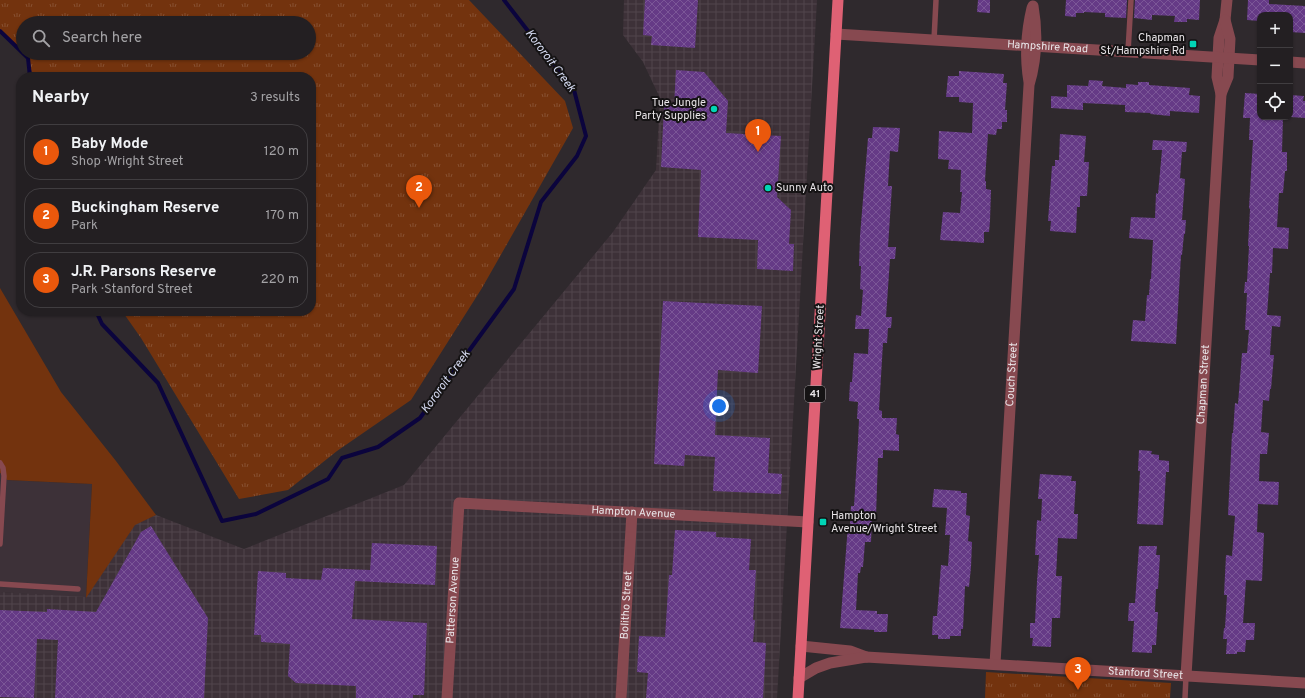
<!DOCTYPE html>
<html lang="en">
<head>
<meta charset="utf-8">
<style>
  :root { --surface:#231f22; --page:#2b272a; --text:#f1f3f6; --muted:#a3a2a5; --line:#403d40; --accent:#ea580c }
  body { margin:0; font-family:Overpass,sans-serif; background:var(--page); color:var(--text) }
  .controls { position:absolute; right:12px; top:12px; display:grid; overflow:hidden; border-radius:8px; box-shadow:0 1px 3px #0004 }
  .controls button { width:36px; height:36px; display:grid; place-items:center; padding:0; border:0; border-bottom:1px solid var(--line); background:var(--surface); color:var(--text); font:20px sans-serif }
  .you { position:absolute; left:719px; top:406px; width:14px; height:14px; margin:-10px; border:3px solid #fff; border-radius:50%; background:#1a73e8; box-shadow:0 0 0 6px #1a73e833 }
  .badge { display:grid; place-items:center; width:26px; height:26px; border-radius:50%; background:var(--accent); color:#fff; font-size:13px; font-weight:700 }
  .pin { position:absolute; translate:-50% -33px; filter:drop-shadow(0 1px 2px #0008) }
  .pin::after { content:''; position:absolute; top:21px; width:14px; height:12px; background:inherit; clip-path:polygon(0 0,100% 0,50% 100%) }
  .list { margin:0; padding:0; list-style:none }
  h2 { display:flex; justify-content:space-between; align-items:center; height:52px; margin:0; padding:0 16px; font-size:17px }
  h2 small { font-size:13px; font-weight:400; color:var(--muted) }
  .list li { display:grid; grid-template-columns:26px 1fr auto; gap:12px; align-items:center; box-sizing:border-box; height:56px; margin:0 8px 8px; padding:0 8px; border:1px solid var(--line); border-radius:16px }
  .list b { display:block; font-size:15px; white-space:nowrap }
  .list p { margin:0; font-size:13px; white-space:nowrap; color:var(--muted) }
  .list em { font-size:13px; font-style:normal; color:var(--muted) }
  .icon { flex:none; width:22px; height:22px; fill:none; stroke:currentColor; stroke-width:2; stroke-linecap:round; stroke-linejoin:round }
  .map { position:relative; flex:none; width:1305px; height:698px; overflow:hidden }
  .search { position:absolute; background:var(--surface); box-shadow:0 1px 3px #0004; left:16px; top:16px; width:300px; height:44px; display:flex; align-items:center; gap:10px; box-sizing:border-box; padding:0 14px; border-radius:22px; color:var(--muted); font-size:15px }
  .panel { position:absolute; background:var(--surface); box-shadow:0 1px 3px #0004; left:16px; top:72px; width:300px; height:244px; border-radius:16px }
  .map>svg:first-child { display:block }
  .built { fill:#3d3138 }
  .industrial { fill:url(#industrial-grid) }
  .grass { fill:#73330e }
  .park { fill:url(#park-tufts); fill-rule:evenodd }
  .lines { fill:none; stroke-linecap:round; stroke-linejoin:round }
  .stream { stroke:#0b043d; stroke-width:4 }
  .building { fill:url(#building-cross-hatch) }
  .service { stroke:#874950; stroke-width:5.5 }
  .minor { stroke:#874950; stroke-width:11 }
  .tertiary { stroke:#874950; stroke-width:11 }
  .primary { stroke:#df6174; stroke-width:11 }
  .poi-dot { fill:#01d5b6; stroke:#151314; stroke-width:1.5 }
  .labels { text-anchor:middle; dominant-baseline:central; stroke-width:4; stroke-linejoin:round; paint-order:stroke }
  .shield { fill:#151314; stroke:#a9a6a8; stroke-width:1 }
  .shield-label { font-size:10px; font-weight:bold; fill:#e9e5e8 }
  .poi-label { font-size:11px; fill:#e9e5e8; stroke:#151314; text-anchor:end }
  .street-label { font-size:11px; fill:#e9e5e8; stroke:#151314 }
  .water-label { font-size:12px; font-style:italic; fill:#d6dbf2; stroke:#151314 }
</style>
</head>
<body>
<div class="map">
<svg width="1305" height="698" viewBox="0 0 1305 698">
  <defs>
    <pattern id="industrial-grid" width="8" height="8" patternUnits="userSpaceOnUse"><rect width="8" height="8" fill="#3d3138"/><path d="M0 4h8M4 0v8" fill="none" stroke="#50454b"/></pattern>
    <pattern id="park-tufts" width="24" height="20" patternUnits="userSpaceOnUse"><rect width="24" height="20" fill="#73330e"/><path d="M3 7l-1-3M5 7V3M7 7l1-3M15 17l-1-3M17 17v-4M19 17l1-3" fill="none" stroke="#875031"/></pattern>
    <pattern id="building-cross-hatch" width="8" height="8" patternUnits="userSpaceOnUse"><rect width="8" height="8" fill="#653a86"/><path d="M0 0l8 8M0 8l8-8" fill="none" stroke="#7b5697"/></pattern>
  </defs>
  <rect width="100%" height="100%" fill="#2f292d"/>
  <!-- built -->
  <path class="built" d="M0,473L4,475L7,480L92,484L86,598L0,592Z"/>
  <!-- industrial -->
  <path class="industrial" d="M624,0H817L777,698H0V592L86,597L135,524L156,515L244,549L404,485L613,232L656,170L660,98L643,62L623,35Z"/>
  <!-- grass -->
  <path class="grass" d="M0,288L61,392L116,461L156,515L135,525L86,598L92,484L7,480L4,475L0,473Z"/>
  <!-- park -->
  <path class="park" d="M0,0H469L565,101L573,128L482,288L411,400L337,451L288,490L239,499L141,338L122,311H311V77H33L28,58L0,31ZM23,23H309V53H23Z
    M986,672L1171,683L1170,698H985Z"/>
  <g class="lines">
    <!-- stream -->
    <path class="stream" d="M0,31L28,58L30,77
      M96,311L102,324L158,383L222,521L256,514L328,479L342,458L378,447L420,418L514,289L541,202L577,156L586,136L574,90L504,0"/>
  </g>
  <!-- building -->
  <path class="building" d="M645,0H698L695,48L651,45L652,36L643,35Z
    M978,0H990V13L977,12Z
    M1066,0H1127L1126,18L1105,17V13L1084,12V13H1076V17L1065,16Z
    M1135,0H1200L1199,20L1187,19V22H1174L1175,16L1152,15V20L1134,18Z
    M1248,0H1269V4L1305,6V33L1290,32V15H1260V21L1247,20Z
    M676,70L704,72L728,101L726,133L781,136L777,197L791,210L789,244H794L793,271L757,269L758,240L698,237L701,170L661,167L664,106H674Z
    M959,71L1004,74L1003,83H1007L1005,110H1007V122H1002V129H997L996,135L988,134L985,181H986V189L991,190L990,221L989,232H984V243L940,240L943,212L960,213L962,192H960L961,170L948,169L949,160L938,159L939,131L972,133L973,103L959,102V97H946L948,76H959Z
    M1089,80L1103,81L1102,86L1126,88V84L1138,85V82H1149V85L1190,88L1189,95L1200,96L1199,113L1170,111V116L1150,114L1151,113L1125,112V105L1083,103V110L1051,108V96L1067,97V85L1088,86Z
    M1245,93L1260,94V117H1283L1282,152H1287V171H1285L1283,193H1279L1277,227L1289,228L1288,249L1273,248L1272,273H1270L1267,315L1281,316L1280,327L1272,326L1270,355H1274L1271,389H1270L1269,401L1263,400L1261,432L1269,433L1267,454H1260L1259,481L1279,482L1278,505L1258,504L1257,532L1264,533L1262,581L1246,580L1243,623H1255L1254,640H1246L1245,652H1237V654H1226L1227,639H1223L1224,628H1225L1227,595H1224L1226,555L1232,556L1235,516L1228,515L1232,433H1233L1235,403L1238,404L1242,353H1247L1249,330H1245L1247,293H1244L1245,282H1247L1249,246H1248L1250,209L1249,208L1253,140H1249L1250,118H1243Z
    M1290,95L1304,96L1303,101H1305V118L1290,117Z
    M873,127L900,128L898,152L890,151L888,186H892L888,247H896L895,259H890L886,317H892L891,328H888L887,343H883L879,410L882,411V418H897L896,434L899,435V451L883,450V458H878L876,516L872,515L871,542H865L863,567H861L860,573H858L856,610L877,611V614H888L887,632H874V630L840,628L848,525H850L851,506H854L858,442L859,419H857L858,402L849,401L850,382H852L854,353L868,354L869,329H855L856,315L861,316L863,290L860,289L861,266H859L860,236L868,138H872Z
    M1060,134L1086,136L1084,162H1089L1087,196H1080V207H1077L1076,233L1050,231L1051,221H1048L1052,166H1055V160H1059Z
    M1153,140L1187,142L1186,152H1182L1180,178L1185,179L1182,220H1186L1185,234H1184L1182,255H1181L1176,344L1131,341L1133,320L1145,321L1147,295H1149L1150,279H1151L1153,240L1129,238L1131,217L1155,218L1156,193L1158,194L1162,150H1152Z
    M663,301L762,306L758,373L718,370L715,435L770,438L768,473L782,474L781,494L713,491L715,457L685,455L684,466L654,464Z
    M1139,450L1152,451L1151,454L1159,455V460L1169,461V472H1166L1163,525L1137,524L1140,471H1138Z
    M1040,474L1072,476L1071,481H1076L1074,514H1078L1077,539L1058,538L1056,576H1062L1060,618H1052L1051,647L1032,646L1033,638H1030V623H1035L1037,581L1039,555H1035L1037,520L1041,521L1042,499H1038Z
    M934,489L961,491V493H967L966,515L970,516L968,541L972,542L971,567L969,587L965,586L963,629H961V636H950V639H938V635H932L933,616H937L941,565L948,566L950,535H945L947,508L932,507Z
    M151,526L208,618L204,698H55L58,640L37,639L34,698L0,697V610L47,612V609L96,612L141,532Z
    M675,530L716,532V537L751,539L749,570H756L753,620H755L753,642L766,643L763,698H646L648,673L637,672L639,636L665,637L669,575H672Z
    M372,543L437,546L435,585L355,581L352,619L427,623L424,695H413V698H356V686L296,683L288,676L290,644L261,642V635H254L258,571L286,573V578L321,580L323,568L370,570Z
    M1139,546H1157L1156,555H1160L1158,589H1156L1155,612H1158L1156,645H1152V653L1132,652L1134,621H1128L1129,603H1135Z"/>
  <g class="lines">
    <!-- service -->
    <path class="service" d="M934,40L936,0
      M1128,52L1131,0
      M0,463L3,468L4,476L0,544
      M0,584L78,589
      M1185,698L1186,676"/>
    <!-- minor -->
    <g class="minor">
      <path d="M1029,82C1025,58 1026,33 1032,8"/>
      <path d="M1221,94L1217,77L1219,38L1225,20L1227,0"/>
      <path d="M801,646L850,651L866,657"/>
      <path id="s1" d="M995,664L1029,85C1037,58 1038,34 1033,6"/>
      <path id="s2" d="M1186,676L1221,94L1228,77L1230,39L1225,20"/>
      <path id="s3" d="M799,678L816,668L830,663L866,657L1305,683"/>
      <path id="s4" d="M447,698L459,503L808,522"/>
      <path id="s5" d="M621,698L632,512"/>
    </g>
    <!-- tertiary -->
    <g class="tertiary">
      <path id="s6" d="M836,34L1260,60"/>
      <path d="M1290,62L1305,63"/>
    </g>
    <!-- primary -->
    <path class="primary" d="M798,698L838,0"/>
  </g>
  <!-- markers -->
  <g class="poi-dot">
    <rect x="1189" y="40" width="8" height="8" rx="2"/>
    <circle cx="714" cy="109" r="4"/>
    <circle cx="768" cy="188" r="4"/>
    <rect x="819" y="518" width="8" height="8" rx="2"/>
  </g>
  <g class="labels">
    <!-- shield labels -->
    <rect class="shield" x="805" y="386" width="20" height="16" rx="3"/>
    <g class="shield-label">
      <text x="815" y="394">41</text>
    </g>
    <!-- poi labels -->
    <g class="poi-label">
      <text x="1185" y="38">Chapman<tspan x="1185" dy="13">St/Hampshire Rd</tspan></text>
      <text x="706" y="103">Tue Jungle<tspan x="706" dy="13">Party Supplies</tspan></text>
      <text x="776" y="188" text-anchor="start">Sunny Auto</text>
      <text x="831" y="516" text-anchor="start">Hampton<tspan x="831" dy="13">Avenue/Wright Street</tspan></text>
    </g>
    <!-- street labels -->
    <g class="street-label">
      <text stroke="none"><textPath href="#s6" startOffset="212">Hampshire Road</textPath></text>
      <text transform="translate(819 337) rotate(-87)">Wright Street</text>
      <text stroke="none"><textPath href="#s1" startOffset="290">Couch Street</textPath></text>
      <text stroke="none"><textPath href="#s2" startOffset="292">Chapman Street</textPath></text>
      <text stroke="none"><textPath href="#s4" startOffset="370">Hampton Avenue</textPath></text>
      <text stroke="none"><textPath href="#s4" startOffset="98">Patterson Avenue</textPath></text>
      <text stroke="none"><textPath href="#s5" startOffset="93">Bolitho Street</textPath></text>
      <text stroke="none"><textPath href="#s3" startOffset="351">Stanford Street</textPath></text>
    </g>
    <!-- water labels -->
    <g class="water-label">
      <text transform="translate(550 61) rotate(53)">Kororoit Creek</text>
      <text transform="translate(446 382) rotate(-54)">Kororoit Creek</text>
    </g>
  </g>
</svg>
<div class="controls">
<button>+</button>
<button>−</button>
<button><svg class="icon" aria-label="locate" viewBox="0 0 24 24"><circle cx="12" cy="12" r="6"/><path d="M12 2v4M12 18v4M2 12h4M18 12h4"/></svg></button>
</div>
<div class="you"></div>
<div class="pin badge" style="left:758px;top:152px">1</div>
<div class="pin badge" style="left:419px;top:208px">2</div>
<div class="pin badge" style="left:1078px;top:690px">3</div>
<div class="search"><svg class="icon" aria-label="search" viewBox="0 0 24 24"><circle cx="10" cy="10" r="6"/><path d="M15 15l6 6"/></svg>Search here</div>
<section class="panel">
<h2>Nearby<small>3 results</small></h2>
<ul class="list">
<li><span class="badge">1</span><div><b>Baby Mode</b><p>Shop · Wright Street</p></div><em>120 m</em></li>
<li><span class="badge">2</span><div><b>Buckingham Reserve</b><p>Park</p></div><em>170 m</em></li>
<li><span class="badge">3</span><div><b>J.R. Parsons Reserve</b><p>Park · Stanford Street</p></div><em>220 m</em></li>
</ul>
</section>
</div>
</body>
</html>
